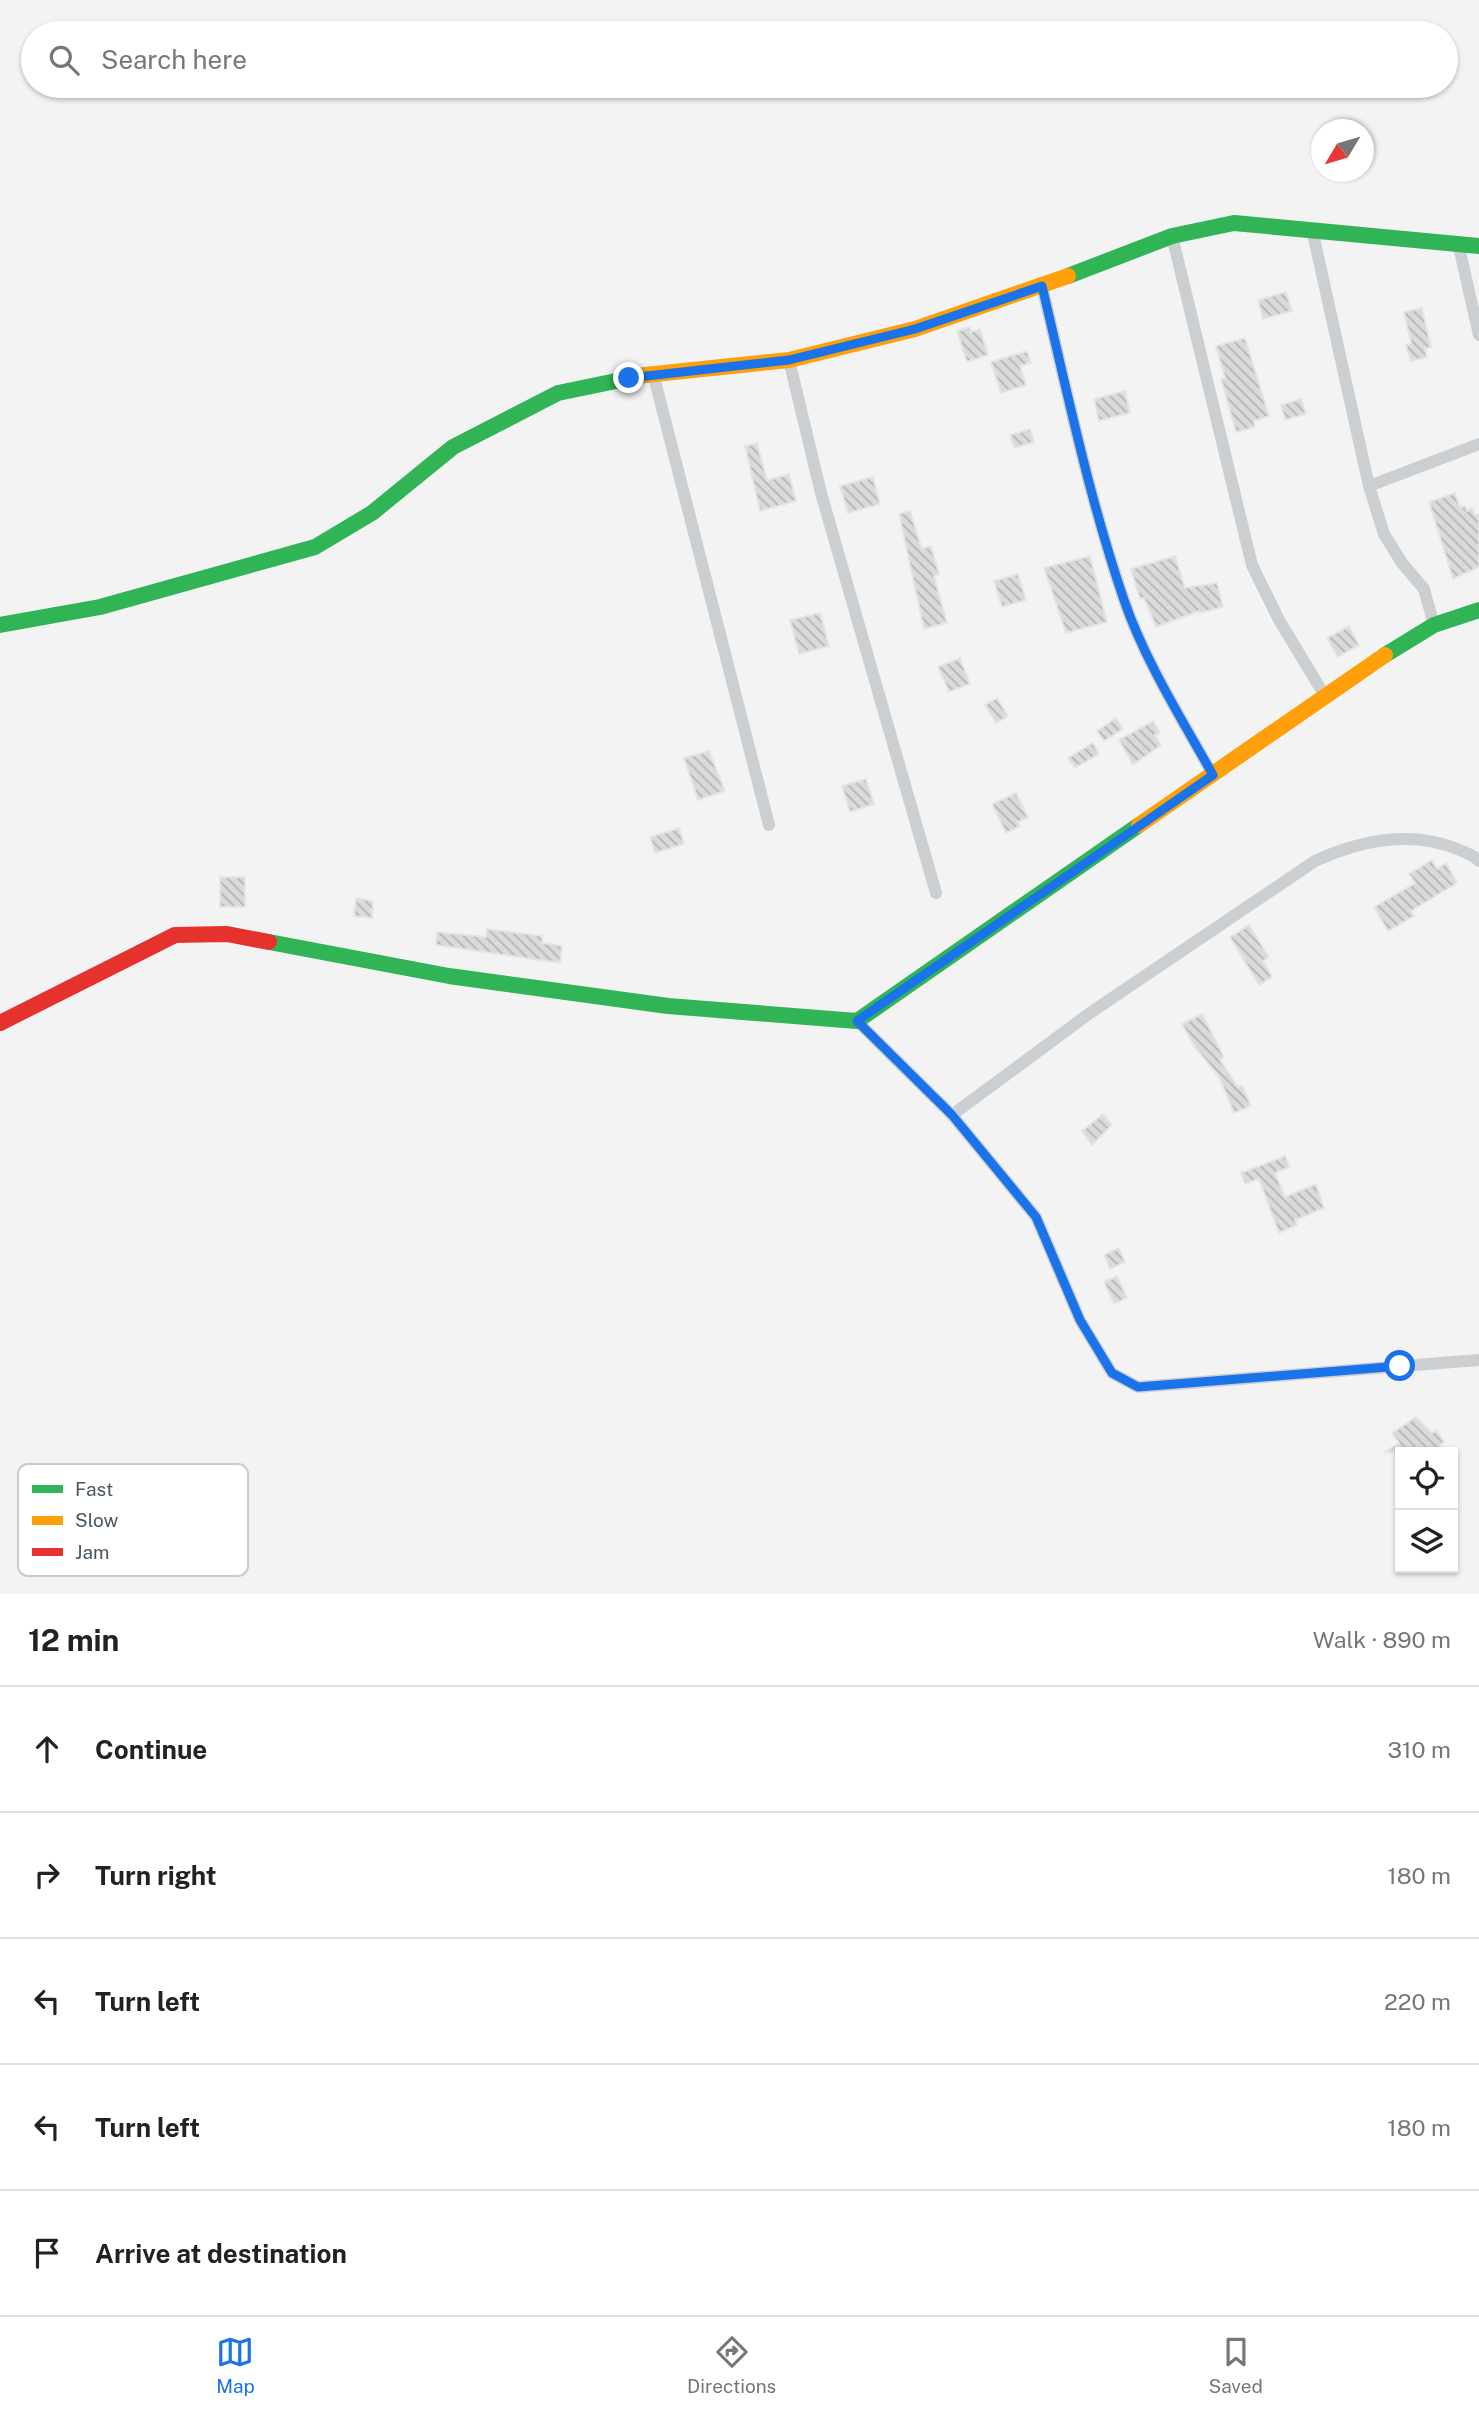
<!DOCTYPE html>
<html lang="en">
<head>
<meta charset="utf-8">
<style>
  :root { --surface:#fff; --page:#f2f2f2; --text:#222; --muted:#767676; --line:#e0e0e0; --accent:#1a73e8 }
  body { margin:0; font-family:"Public Sans",sans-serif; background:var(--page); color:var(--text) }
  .controls { position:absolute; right:21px; bottom:21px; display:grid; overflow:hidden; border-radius:0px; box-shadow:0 2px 5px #0004 }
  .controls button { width:63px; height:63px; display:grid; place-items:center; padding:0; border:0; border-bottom:2px solid var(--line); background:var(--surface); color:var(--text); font:35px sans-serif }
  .compass { position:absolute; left:1311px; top:119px; width:63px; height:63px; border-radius:50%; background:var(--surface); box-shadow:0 2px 5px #0004; rotate:232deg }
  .stop { position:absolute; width:21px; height:21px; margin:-16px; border:5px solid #1a73e8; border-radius:50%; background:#fff }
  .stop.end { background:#1a73e8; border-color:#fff; box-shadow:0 2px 7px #0008 }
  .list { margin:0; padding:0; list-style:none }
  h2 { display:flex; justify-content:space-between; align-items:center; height:91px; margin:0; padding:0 28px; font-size:30px }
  h2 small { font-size:23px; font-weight:400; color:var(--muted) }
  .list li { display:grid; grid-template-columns:46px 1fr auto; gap:21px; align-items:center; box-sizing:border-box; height:126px; padding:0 28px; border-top:2px solid var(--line) }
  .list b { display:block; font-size:26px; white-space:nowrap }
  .list em { font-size:23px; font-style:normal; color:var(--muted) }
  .icon { flex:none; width:38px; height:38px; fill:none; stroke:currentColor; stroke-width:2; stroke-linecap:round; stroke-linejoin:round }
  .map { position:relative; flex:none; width:1479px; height:1594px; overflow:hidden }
  .search { position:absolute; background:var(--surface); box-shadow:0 2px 5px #0004; left:21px; right:21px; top:21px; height:77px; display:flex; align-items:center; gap:18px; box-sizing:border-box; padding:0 24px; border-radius:38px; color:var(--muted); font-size:26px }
  .sheet { height:721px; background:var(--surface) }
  nav { display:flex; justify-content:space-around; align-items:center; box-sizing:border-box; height:98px; border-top:2px solid var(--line); background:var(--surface); font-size:19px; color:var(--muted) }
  nav a { display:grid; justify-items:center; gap:4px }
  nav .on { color:var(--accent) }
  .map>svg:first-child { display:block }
  .building { fill:url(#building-back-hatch); stroke:#e4e5e6; stroke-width:2 }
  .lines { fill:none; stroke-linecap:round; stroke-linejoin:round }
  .street { stroke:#cccfd2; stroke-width:12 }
  .fast { stroke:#30b455; stroke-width:16 }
  .slow { stroke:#ff9f0a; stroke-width:16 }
  .jam { stroke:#e5322d; stroke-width:16 }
  .route { stroke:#1a73e8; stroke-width:9 }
  .key { fill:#fff; stroke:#c8ccd0; stroke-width:2 }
  .key-label { font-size:19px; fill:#485661 }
</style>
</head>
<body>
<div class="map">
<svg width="1479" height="1594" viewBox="0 0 1479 1594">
  <defs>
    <pattern id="building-back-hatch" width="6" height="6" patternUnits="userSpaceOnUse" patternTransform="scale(1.75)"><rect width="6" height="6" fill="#d9dadb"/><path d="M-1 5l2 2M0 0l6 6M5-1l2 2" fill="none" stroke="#b2b4b5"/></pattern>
  </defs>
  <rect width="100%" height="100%" fill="#f3f3f3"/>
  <!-- building -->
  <path class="building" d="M1286,292L1292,311L1263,319L1258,300Z
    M1422,308L1431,347L1425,349L1427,357L1411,361L1406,345L1411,343L1404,312Z
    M970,327L971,332L980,329L988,355L967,362L957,331Z
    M1245,338L1269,416L1254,421L1255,427L1236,432L1221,379L1225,378L1216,346Z
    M1027,351L1031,363L1020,366L1026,385L1001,393L991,362Z
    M1125,391L1130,413L1099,421L1094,399Z
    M1301,399L1306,414L1285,420L1281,405Z
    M1030,429L1034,442L1014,448L1010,435Z
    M757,443L767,480L789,474L796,501L760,511L745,446Z
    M873,477L880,504L848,513L840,486Z
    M1455,493L1460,507L1465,506L1467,511L1472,508L1475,515L1479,514V567L1453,579L1429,502Z
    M910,511L922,549L931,546L939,574L934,576L947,623L924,629L899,514Z
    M1090,556L1107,622L1066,633L1044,568Z
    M1175,556L1185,588L1217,583L1223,607L1200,613L1199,611L1156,627L1144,598L1140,599L1131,569Z
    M1018,574L1026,600L1002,607L994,581Z
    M820,613L829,646L799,654L790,620Z
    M1349,626L1359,645L1338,657L1327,638Z
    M960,658L970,684L949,692L938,667Z
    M997,698L1008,716L996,723L985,705Z
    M1116,718L1123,729L1104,741L1097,731Z
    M1153,721L1160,733L1155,735L1161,745L1133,765L1119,740Z
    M1093,743L1099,754L1075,768L1068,758Z
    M709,751L725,791L698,800L684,758Z
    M866,779L874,804L850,812L842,786Z
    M1016,793L1028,818L1018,822L1020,826L1006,833L992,804Z
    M679,828L684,844L655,853L650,837Z
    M1432,860L1437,869L1446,863L1457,883L1411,911L1414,916L1388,931L1374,907L1415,883L1409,874Z
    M220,877H245V907H220Z
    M356,898L373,901L372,918L354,916Z
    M1249,925L1269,957L1263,961L1272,977L1259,985L1230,937Z
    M487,929L543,936L542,943L562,946L560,963L436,945L437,932L486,937Z
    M1202,1014L1224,1057L1220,1060L1238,1087L1242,1085L1251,1106L1234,1113L1219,1077L1194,1046L1182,1024Z
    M1103,1114L1112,1125L1092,1145L1082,1131Z
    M1285,1156L1290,1167L1275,1173L1285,1197L1316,1184L1324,1208L1295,1220L1297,1225L1279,1233L1259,1179L1245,1184L1241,1173Z
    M1119,1248L1125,1262L1110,1269L1104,1255Z
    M1117,1276L1127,1298L1114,1304L1104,1282Z
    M1416,1417L1432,1433L1436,1430L1444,1442L1440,1445L1445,1452H1385L1399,1443L1392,1433Z"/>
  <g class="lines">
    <!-- street -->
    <path class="street" d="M1312,229L1369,486L1384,534L1402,563L1424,589L1434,625
      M1172,236L1252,565L1279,620L1325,696
      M1459,247L1479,335
      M1042,286C1067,391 1089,498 1124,600C1144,659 1182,720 1213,775
      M789,360L821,493L936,893
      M653,373L769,825
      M1369,486L1479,444
      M857,1021L952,1115L1036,1217L1080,1320L1112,1373L1138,1387L1479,1360
      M952,1115L1090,1013L1315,861C1358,841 1409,830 1455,848C1463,852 1473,854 1479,861"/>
    <!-- fast -->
    <path class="fast" d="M1068,276L1172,236L1234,223L1479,246
      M0,625L100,607L315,547L372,513L453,447L558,393L645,375
      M1385,655L1434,625L1479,610
      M269,942L449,976L668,1006L857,1021L1139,825"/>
    <!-- slow -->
    <path class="slow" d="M645,375L789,360L915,329L1068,276
      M1139,825L1385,655"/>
    <!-- jam -->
    <path class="jam" d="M0,1023L175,935L227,934L269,942"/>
  </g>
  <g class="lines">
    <!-- route -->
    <path class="route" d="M629,378L789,360L915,329L1042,286C1067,391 1089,498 1124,600C1144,659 1182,720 1213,775L857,1021L952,1115L1036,1217L1080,1320L1112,1373L1138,1387L1400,1366"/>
  </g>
  <!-- legend -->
  <rect x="18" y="1464" width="230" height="112" rx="10" class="key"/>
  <rect x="32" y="1485" width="31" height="8" fill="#30b455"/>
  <rect x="32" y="1516" width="31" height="9" fill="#ff9f0a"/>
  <rect x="32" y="1548" width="31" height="8" fill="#e5322d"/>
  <g class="key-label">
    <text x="75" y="1496">Fast</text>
    <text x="75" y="1527">Slow</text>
    <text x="75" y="1559">Jam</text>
  </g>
</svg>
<div class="controls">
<button><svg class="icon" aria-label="locate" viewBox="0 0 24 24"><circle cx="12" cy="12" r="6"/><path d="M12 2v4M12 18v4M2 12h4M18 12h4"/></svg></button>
<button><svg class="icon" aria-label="layers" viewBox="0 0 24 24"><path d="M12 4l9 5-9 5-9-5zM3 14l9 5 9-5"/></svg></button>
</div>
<svg class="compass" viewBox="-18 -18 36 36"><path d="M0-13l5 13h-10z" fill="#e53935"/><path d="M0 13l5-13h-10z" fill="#767676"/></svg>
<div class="stop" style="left:1400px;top:1366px"></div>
<div class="stop end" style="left:629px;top:378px"></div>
<div class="search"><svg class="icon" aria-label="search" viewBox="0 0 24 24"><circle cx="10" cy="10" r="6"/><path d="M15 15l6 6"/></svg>Search here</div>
</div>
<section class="sheet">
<h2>12 min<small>Walk · 890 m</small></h2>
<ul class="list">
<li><svg class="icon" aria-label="ahead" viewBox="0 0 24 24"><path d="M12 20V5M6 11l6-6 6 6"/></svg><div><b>Continue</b></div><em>310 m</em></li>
<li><svg class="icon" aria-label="right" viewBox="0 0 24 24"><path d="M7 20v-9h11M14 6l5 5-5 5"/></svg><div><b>Turn right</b></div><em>180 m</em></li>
<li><svg class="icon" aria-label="left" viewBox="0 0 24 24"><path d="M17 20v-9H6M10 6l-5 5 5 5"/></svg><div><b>Turn left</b></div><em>220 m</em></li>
<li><svg class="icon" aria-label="left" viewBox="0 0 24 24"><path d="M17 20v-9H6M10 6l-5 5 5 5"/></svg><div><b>Turn left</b></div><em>180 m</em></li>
<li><svg class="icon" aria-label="arrive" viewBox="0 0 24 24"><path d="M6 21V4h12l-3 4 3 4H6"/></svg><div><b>Arrive at destination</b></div></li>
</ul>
</section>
<nav>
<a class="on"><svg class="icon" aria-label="map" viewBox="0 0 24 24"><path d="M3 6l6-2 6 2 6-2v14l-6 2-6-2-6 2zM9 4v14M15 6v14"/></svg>Map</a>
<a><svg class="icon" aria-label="directions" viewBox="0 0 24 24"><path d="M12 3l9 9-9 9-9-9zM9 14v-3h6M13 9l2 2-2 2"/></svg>Directions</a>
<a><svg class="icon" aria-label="saved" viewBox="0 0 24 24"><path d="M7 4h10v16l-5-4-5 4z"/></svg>Saved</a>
</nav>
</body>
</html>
